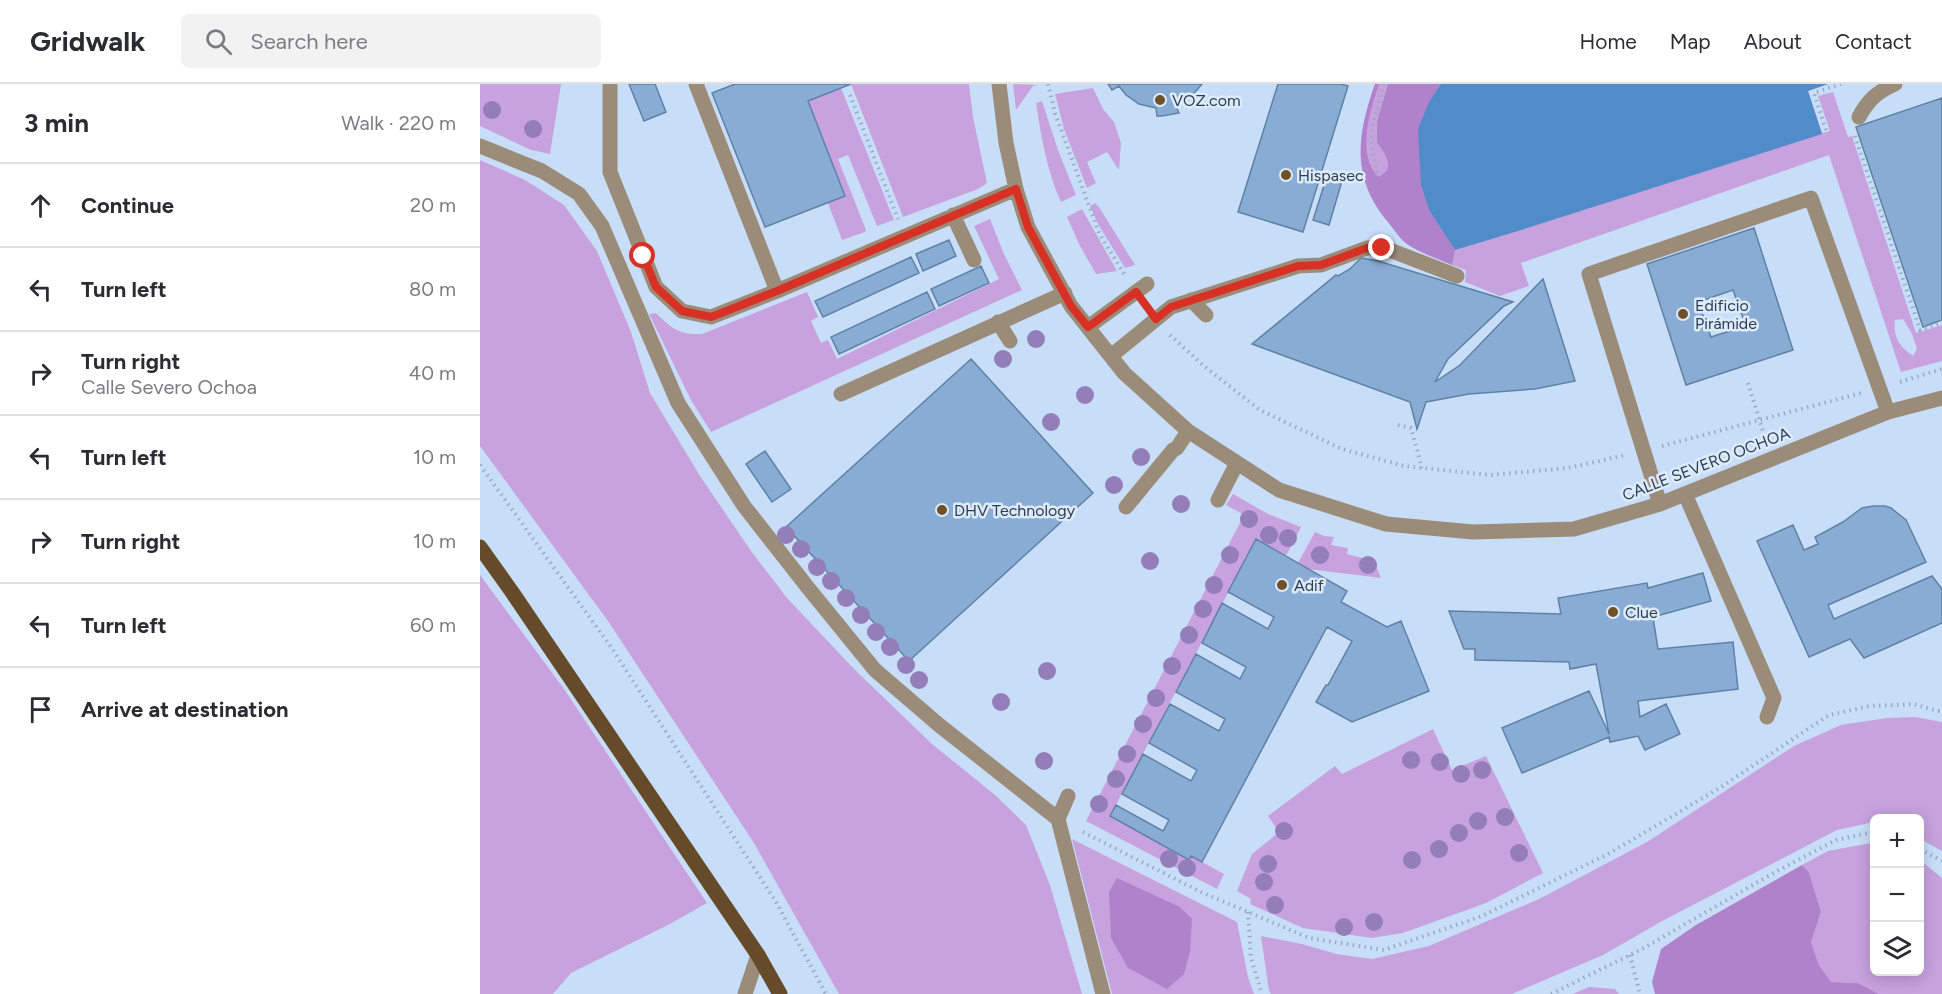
<!DOCTYPE html>
<html lang="en">
<head>
<meta charset="utf-8">
<style>
  :root { --surface:#fff; --page:#f2f2f3; --text:#2b2b33; --muted:#7c7c81; --line:#e1e1e2 }
  body { margin:0; font-family:Figtree,sans-serif; background:var(--page); color:var(--text) }
  .controls { position:absolute; right:18px; bottom:18px; display:grid; overflow:hidden; border-radius:9px; box-shadow:0 3px 15px #0003 }
  .controls button { width:54px; height:54px; display:grid; place-items:center; padding:0; border:0; border-bottom:2px solid var(--line); background:var(--surface); color:var(--text); font:30px sans-serif }
  .stop { position:absolute; width:18px; height:18px; margin:-14px; border:4px solid #d93025; border-radius:50%; background:#fff }
  .stop.end { background:#d93025; border-color:#fff; box-shadow:0 2px 6px #0008 }
  .list { margin:0; padding:0; list-style:none }
  h2 { display:flex; justify-content:space-between; align-items:center; height:78px; margin:0; padding:0 24px; font-size:26px }
  h2 small { font-size:20px; font-weight:400; color:var(--muted) }
  .list li { display:grid; grid-template-columns:39px 1fr auto; gap:18px; align-items:center; box-sizing:border-box; height:84px; padding:0 24px; border-top:2px solid var(--line) }
  .list b { display:block; font-size:22px; white-space:nowrap }
  .list p { margin:0; font-size:20px; white-space:nowrap; color:var(--muted) }
  .list em { font-size:20px; font-style:normal; color:var(--muted) }
  .icon { flex:none; width:33px; height:33px; fill:none; stroke:currentColor; stroke-width:2; stroke-linecap:round; stroke-linejoin:round }
  .map { position:relative; flex:none; width:1462px; height:910px; overflow:hidden }
  header { display:flex; align-items:center; gap:36px; box-sizing:border-box; height:84px; padding:0 30px; background:var(--surface); border-bottom:2px solid var(--line) }
  header strong { font-size:28px }
  nav { display:flex; gap:33px; margin-inline-start:auto; font-size:21px }
  .search { width:420px; height:54px; background:var(--page); display:flex; align-items:center; gap:15px; box-sizing:border-box; padding:0 21px; border-radius:9px; color:var(--muted); font-size:22px }
  main { display:flex }
  aside { flex:1; background:var(--surface) }
  .map>svg:first-child { display:block }
  .green { fill:#c7a2df; fill-rule:evenodd }
  .forest { fill:#af82cb }
  .water { fill:#508bca }
  .building { fill:#89acd5; stroke:#5f81a7; stroke-width:1.5; fill-rule:evenodd }
  .lines { fill:none; stroke-linecap:round; stroke-linejoin:round }
  .path { stroke:#97abc2; stroke-width:4; stroke-dasharray:1.5 4.5; stroke-linecap:butt }
  .minor { stroke:#9b8c7a; stroke-width:15 }
  .major { stroke:#654b2a; stroke-width:15 }
  .tree { fill:#937eb9 }
  .route { stroke:#d93025; stroke-width:8 }
  .poi-dot { fill:#705026; stroke:#dcebfc; stroke-width:2 }
  .labels { text-anchor:middle; dominant-baseline:central; stroke-width:5; stroke-linejoin:round; paint-order:stroke }
  .poi-label { font-size:16px; fill:#2e3c4d; stroke:#dcebfc; text-anchor:start }
  .street-label { font-size:16px; fill:#2e3c4d; stroke:#dcebfc }
</style>
</head>
<body>
<header>
<strong>Gridwalk</strong>
<div class="search"><svg class="icon" aria-label="search" viewBox="0 0 24 24"><circle cx="10" cy="10" r="6"/><path d="M15 15l6 6"/></svg>Search here</div>
<nav><a>Home</a><a>Map</a><a>About</a><a>Contact</a></nav>
</header>
<main>
<aside>
<h2>3 min<small>Walk · 220 m</small></h2>
<ul class="list">
<li><svg class="icon" aria-label="ahead" viewBox="0 0 24 24"><path d="M12 20V5M6 11l6-6 6 6"/></svg><div><b>Continue</b></div><em>20 m</em></li>
<li><svg class="icon" aria-label="left" viewBox="0 0 24 24"><path d="M17 20v-9H6M10 6l-5 5 5 5"/></svg><div><b>Turn left</b></div><em>80 m</em></li>
<li><svg class="icon" aria-label="right" viewBox="0 0 24 24"><path d="M7 20v-9h11M14 6l5 5-5 5"/></svg><div><b>Turn right</b><p>Calle Severo Ochoa</p></div><em>40 m</em></li>
<li><svg class="icon" aria-label="left" viewBox="0 0 24 24"><path d="M17 20v-9H6M10 6l-5 5 5 5"/></svg><div><b>Turn left</b></div><em>10 m</em></li>
<li><svg class="icon" aria-label="right" viewBox="0 0 24 24"><path d="M7 20v-9h11M14 6l5 5-5 5"/></svg><div><b>Turn right</b></div><em>10 m</em></li>
<li><svg class="icon" aria-label="left" viewBox="0 0 24 24"><path d="M17 20v-9H6M10 6l-5 5 5 5"/></svg><div><b>Turn left</b></div><em>60 m</em></li>
<li><svg class="icon" aria-label="arrive" viewBox="0 0 24 24"><path d="M6 21V4h12l-3 4 3 4H6"/></svg><div><b>Arrive at destination</b></div></li>
</ul>
</aside>
<div class="map">
<svg width="1462" height="910" viewBox="0 0 1462 910">
  <rect width="100%" height="100%" fill="#c8def8"/>
  <!-- green -->
  <path class="green" d="M0,0H81L70,70L51,66L0,42Z
    M371,0H489L493,33L507,99L498,105L423,133Z
    M533,0L558,1L553,2L536,26Z
    M895,0H1348L1328,7L1342,49L1350,47L1338,12L1353,8L1368,53L1372,52L1436,249L1462,241V277L1421,288L1349,71L1041,179L1049,202L1020,212L985,198L986,186C971,181 939,169 927,160C920,155 914,145 909,139C870,94 877,52 895,0ZM1423,235L1432,250L1437,265L1433,272C1419,262 1413,253 1415,236Z
    M361,4L414,136L397,142L368,71L358,75L386,146L385,148L362,156L348,119L365,112L328,17Z
    M613,4L623,25L634,38L641,59L639,86L627,68L607,78L616,99L607,104L584,45L575,10Z
    M562,17L578,66L596,111L581,118C567,87 561,52 556,19Z
    M0,76L45,96L84,121L117,167L151,248L170,309L220,392L271,467L307,514L375,586L452,660L515,711L546,741L570,801L602,910H359L274,759L128,537L0,362Z
    M615,119L619,123L655,181L645,184L618,140L610,122Z
    M602,125L637,187L616,190L599,160L587,133Z
    M510,135L524,170L542,206L231,348L211,316L169,230L176,229C192,245 200,251 222,250L327,208L338,233L331,237L341,259L348,256L357,275L519,195L494,142Z
    M753,410L788,430L821,443L806,472L776,456L630,732L709,776L711,772L744,790L737,805L606,737L764,431L746,421Z
    M835,448L844,452L854,453L851,461L868,464L867,470L894,477L901,494L828,485L818,479Z
    M0,491L84,605L227,819L188,841L91,889L73,910H0Z
    M1435,633L1462,638V767L1440,755V734H1394V738L1357,746L1184,836L1123,871L1032,910H791L789,907L781,852L822,860L856,870L892,875L949,862L1059,815L1167,758L1314,662L1361,641L1407,634Z
    M953,645L972,686L1006,672L1063,789L1006,819L923,849L892,854L823,844L770,820L771,815L757,807L772,770L799,748L788,732L855,682L862,690Z
    M592,755L757,838L768,893L774,910H632Z
    M1391,759L1394,760V888H1440V776L1462,794V910H1399L1378,899L1351,898L1339,881L1331,858L1341,828L1329,788L1322,781L1348,767Z
    M1109,903L1135,905L1139,910H1093Z"/>
  <!-- forest -->
  <path class="forest" d="M895,0H899C890,27 876,69 898,93C916,86 906,69 897,59V38L908,0H961L950,16L941,84V101L949,126L975,166L972,181C960,175 936,167 926,159C919,154 914,145 908,138C871,94 877,51 895,0Z
    M1322,781L1329,788L1341,828L1331,858L1339,881L1351,898L1378,899L1399,910H1175L1172,898L1181,865L1216,841Z
    M637,794L700,823L712,835L710,867L704,890L687,905L648,884L631,854L629,808Z"/>
  <!-- water -->
  <path class="water" d="M961,0H1348L1328,7L1342,50L1038,147L975,166L949,126L941,101L938,45L950,16Z"/>
  <!-- building -->
  <path class="building" d="M149,0H175L186,28L164,37Z
    M255,0H371L328,17L365,112L285,143L232,9Z
    M628,0H722L712,12L696,22L699,29L682,32H677L676,24L659,20L646,11L639,2L632,6Z
    M798,0H860L868,2L823,148L758,128Z
    M1462,14V236L1443,243L1376,43Z
    M847,92L862,97L849,141L833,136Z
    M1274,144L1313,266L1206,301L1167,180ZM1253,206L1266,242L1231,253L1218,218Z
    M469,156L476,172L443,187L436,170Z
    M431,173L439,189L343,233L335,217Z
    M881,174L898,177L1033,218L1024,222L968,275L955,298L980,281L1063,195L1095,297L1055,305L989,310L946,318L937,345L930,318L772,260L856,191L858,192L870,185Z
    M501,182L509,199L459,222L451,205Z
    M447,208L455,225L359,270L351,253Z
    M491,275L613,409L429,577L306,443Z
    M285,367L311,405L292,418L266,380Z
    M1393,422H1405L1411,424L1426,436L1446,478L1348,521L1354,535L1452,492L1462,505V539L1384,574L1370,555L1329,573L1277,457L1313,441L1324,466L1338,460L1335,453L1363,438L1382,424Z
    M776,455L867,507L861,518L907,543L921,537L949,607L872,638L838,619L836,618L846,601H848L872,557L847,543L722,778L711,772L709,776L630,732L636,721L683,747L689,736L642,710L663,670L711,697L717,686L669,659L690,620L739,647L745,635L696,608L716,570L760,595L766,583L722,559L742,519L788,545L794,533L748,508Z
    M1223,489L1231,517L1173,533L1178,565L1253,558L1258,605L1158,617L1160,633L1186,620L1200,650L1165,666L1158,652L1130,658L1129,653L1042,689L1022,644L1109,607L1129,650L1116,580L1090,585L1089,578L995,576V565H984L969,527L1081,530L1078,514L1167,499L1168,504Z"/>
  <g class="lines">
    <!-- path -->
    <path class="path" d="M568,0L575,29L619,149L646,193
      M370,11L418,135
      M1346,46L1334,9L1361,0
      M1375,52L1440,246L1462,239
      M897,89L891,56L893,39L904,0
      M690,251L725,283L780,326L862,365L924,382L1010,391L1088,384L1146,371
      M1420,298L1462,285
      M1268,299L1286,357
      M918,341L931,344L942,384
      M1182,362L1381,309
      M0,381L131,563L296,818L346,910
      M603,748L721,808L829,854L904,866L1002,832L1128,770L1238,705L1349,631L1390,622L1433,620L1462,628
      M1440,765L1462,777
      M768,828L771,874L782,910
      M1150,871L1160,910
      M1071,910L1164,864L1297,787L1356,756L1394,748"/>
    <!-- minor -->
    <path class="minor" d="M130,0V88L176,203L202,227L231,233L297,207L536,105
      M216,0L297,207
      M519,0L526,59L536,105L548,143L591,222L644,289L708,347L799,406L906,440L993,448L1094,445L1180,420L1408,328L1462,314
      M1379,33C1388,16 1397,8 1415,0
      M0,62L62,87L99,110L122,142L198,319L264,422L329,505L395,586L459,641L578,735L623,910
      M473,131L494,176
      M711,216L726,231
      M518,238L530,257
      M608,243L667,200
      M631,272L691,223L818,182L841,181L887,164L902,163L977,192
      M361,310L585,209
      M1205,410L1294,614L1287,633
      M738,416L757,379
      M1180,420L1109,190L1331,114L1408,328
      M646,423L693,366L697,364L708,347
      M578,735L588,712
      M265,910L278,871"/>
    <!-- major -->
    <path class="major" d="M0,463L32,508L278,871L300,910"/>
  </g>
  <!-- trees -->
  <g class="tree">
    <circle cx="12" cy="26" r="9"/>
    <circle cx="53" cy="45" r="9"/>
    <circle cx="556" cy="255" r="9"/>
    <circle cx="523" cy="275" r="9"/>
    <circle cx="605" cy="311" r="9"/>
    <circle cx="571" cy="338" r="9"/>
    <circle cx="661" cy="373" r="9"/>
    <circle cx="634" cy="401" r="9"/>
    <circle cx="701" cy="420" r="9"/>
    <circle cx="769" cy="435" r="9"/>
    <circle cx="306" cy="451" r="9"/>
    <circle cx="789" cy="451" r="9"/>
    <circle cx="808" cy="454" r="9"/>
    <circle cx="321" cy="465" r="9"/>
    <circle cx="750" cy="471" r="9"/>
    <circle cx="840" cy="471" r="9"/>
    <circle cx="670" cy="477" r="9"/>
    <circle cx="888" cy="481" r="9"/>
    <circle cx="337" cy="483" r="9"/>
    <circle cx="351" cy="497" r="9"/>
    <circle cx="734" cy="501" r="9"/>
    <circle cx="366" cy="514" r="9"/>
    <circle cx="723" cy="525" r="9"/>
    <circle cx="381" cy="531" r="9"/>
    <circle cx="396" cy="548" r="9"/>
    <circle cx="709" cy="551" r="9"/>
    <circle cx="410" cy="563" r="9"/>
    <circle cx="426" cy="581" r="9"/>
    <circle cx="692" cy="582" r="9"/>
    <circle cx="567" cy="587" r="9"/>
    <circle cx="439" cy="596" r="9"/>
    <circle cx="676" cy="614" r="9"/>
    <circle cx="521" cy="618" r="9"/>
    <circle cx="663" cy="640" r="9"/>
    <circle cx="647" cy="670" r="9"/>
    <circle cx="931" cy="676" r="9"/>
    <circle cx="564" cy="677" r="9"/>
    <circle cx="960" cy="678" r="9"/>
    <circle cx="1002" cy="686" r="9"/>
    <circle cx="981" cy="690" r="9"/>
    <circle cx="636" cy="695" r="9"/>
    <circle cx="619" cy="720" r="9"/>
    <circle cx="1025" cy="733" r="9"/>
    <circle cx="998" cy="737" r="9"/>
    <circle cx="804" cy="747" r="9"/>
    <circle cx="979" cy="749" r="9"/>
    <circle cx="959" cy="765" r="9"/>
    <circle cx="1039" cy="769" r="9"/>
    <circle cx="689" cy="775" r="9"/>
    <circle cx="932" cy="776" r="9"/>
    <circle cx="788" cy="780" r="9"/>
    <circle cx="707" cy="784" r="9"/>
    <circle cx="784" cy="798" r="9"/>
    <circle cx="795" cy="821" r="9"/>
    <circle cx="894" cy="838" r="9"/>
    <circle cx="864" cy="843" r="9"/>
  </g>
  <g class="lines">
    <!-- route -->
    <path class="route" d="M163,172L176,203L202,227L231,233L297,207L536,105L548,143L591,222L608,243L656,208L676,235L691,223L818,182L841,181L887,164H902"/>
  </g>
  <!-- markers -->
  <g class="poi-dot">
    <circle cx="680" cy="16" r="6"/>
    <circle cx="806" cy="91" r="6"/>
    <circle cx="1203" cy="230" r="6"/>
    <circle cx="462" cy="426" r="6"/>
    <circle cx="802" cy="501" r="6"/>
    <circle cx="1133" cy="528" r="6"/>
  </g>
  <g class="labels">
    <!-- poi labels -->
    <g class="poi-label">
      <text x="692" y="16">VOZ.com</text>
      <text x="818" y="91">Hispasec</text>
      <text x="1215" y="221">Edificio<tspan x="1215" dy="18">Pirámide</tspan></text>
      <text x="474" y="426">DHV Technology</text>
      <text x="814" y="501">Adif</text>
      <text x="1145" y="528">Clue</text>
    </g>
    <!-- street labels -->
    <g class="street-label">
      <text transform="translate(1226 380) rotate(-21)">CALLE SEVERO OCHOA</text>
    </g>
  </g>
</svg>
<div class="controls">
<button>+</button>
<button>−</button>
<button><svg class="icon" aria-label="layers" viewBox="0 0 24 24"><path d="M12 4l9 5-9 5-9-5zM3 14l9 5 9-5"/></svg></button>
</div>
<div class="stop" style="left:163px;top:172px"></div>
<div class="stop end" style="left:902px;top:164px"></div>
</div>
</main>
</body>
</html>
